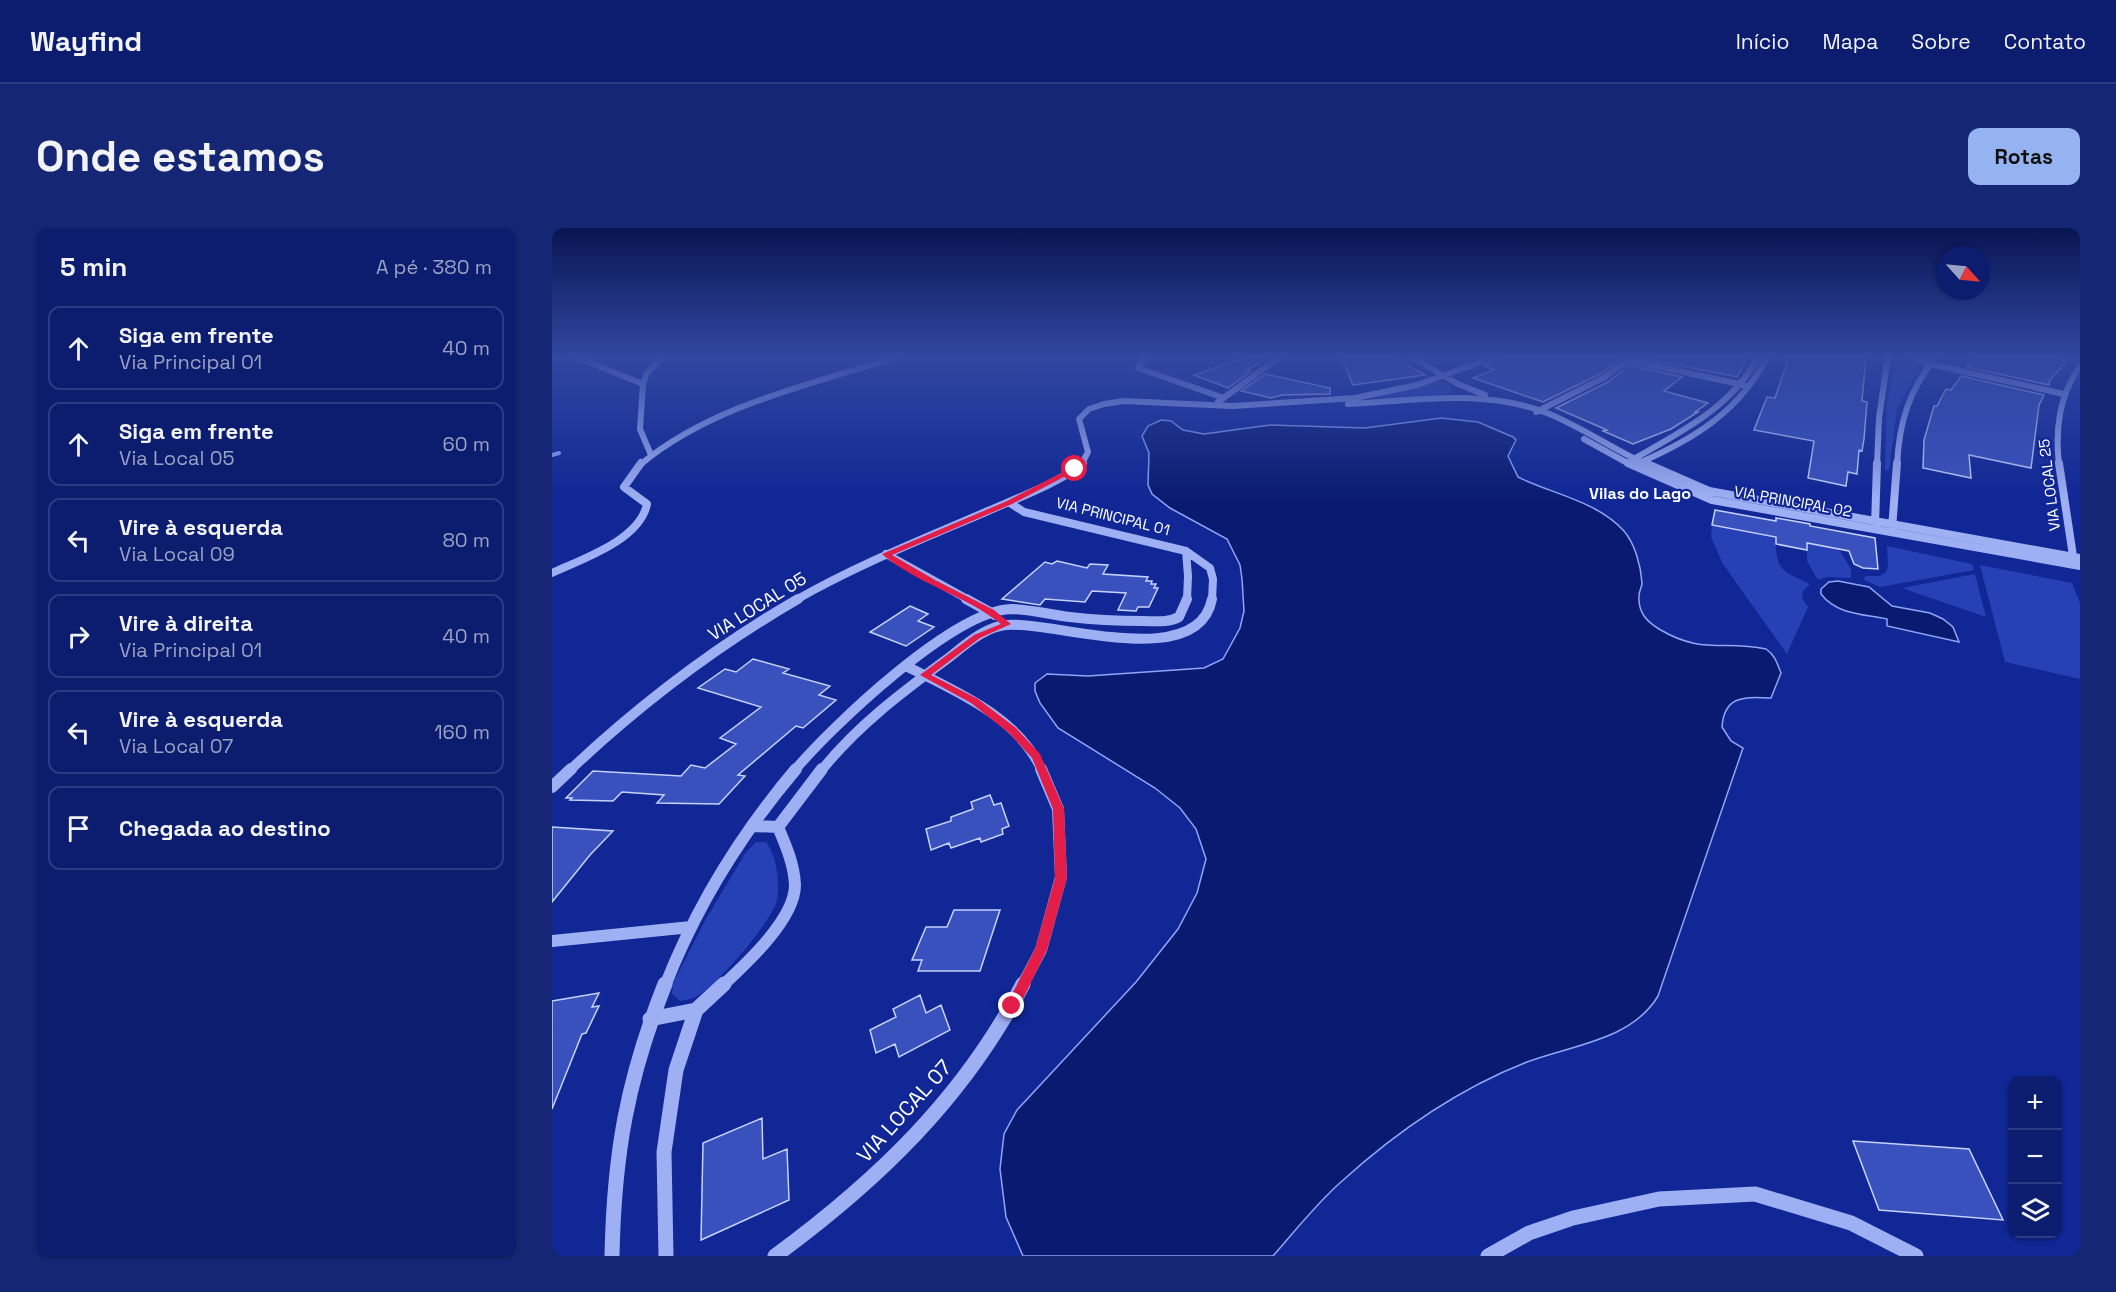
<!DOCTYPE html>
<html lang="pt">
<head>
<meta charset="utf-8">
<style>
  :root { --surface:#0c1d70; --page:#152675; --text:#f1f3f6; --muted:#9aa2c3; --line:#2c3b83; --accent:#95b2f1 }
  body { margin:0; font-family:"Space Grotesk",sans-serif; background:var(--page); color:var(--text) }
  .controls { position:absolute; right:18px; bottom:18px; display:grid; overflow:hidden; border-radius:12px; box-shadow:0 2px 4px #0004 }
  .controls button { width:54px; height:54px; display:grid; place-items:center; padding:0; border:0; border-bottom:2px solid var(--line); background:var(--surface); color:var(--text); font:30px sans-serif }
  .compass { position:absolute; left:1384px; top:18px; width:54px; height:54px; border-radius:50%; background:var(--surface); box-shadow:0 2px 4px #0004; rotate:117deg }
  .stop { position:absolute; width:18px; height:18px; margin:-14px; border:4px solid #e11d48; border-radius:50%; background:#fff }
  .stop.end { background:#e11d48; border-color:#fff; box-shadow:0 2px 6px #0008 }
  .list { margin:0; padding:0; list-style:none }
  h2 { display:flex; justify-content:space-between; align-items:center; height:78px; margin:0; padding:0 24px; font-size:26px }
  h2 small { font-size:20px; font-weight:400; color:var(--muted) }
  .list li { display:grid; grid-template-columns:39px 1fr auto; gap:18px; align-items:center; box-sizing:border-box; height:84px; margin:0 12px 12px; padding:0 12px; border:2px solid var(--line); border-radius:12px }
  .list b { display:block; font-size:22px; white-space:nowrap }
  .list p { margin:0; font-size:20px; white-space:nowrap; color:var(--muted) }
  .list em { font-size:20px; font-style:normal; color:var(--muted) }
  .icon { flex:none; width:33px; height:33px; fill:none; stroke:currentColor; stroke-width:2; stroke-linecap:round; stroke-linejoin:round }
  .map { position:relative; flex:none; width:1528px; height:1028px; overflow:hidden; border-radius:12px }
  header { display:flex; align-items:center; gap:36px; box-sizing:border-box; height:84px; padding:0 30px; background:var(--surface); border-bottom:2px solid var(--line) }
  header strong { font-size:28px }
  nav { display:flex; gap:33px; margin-inline-start:auto; font-size:21px }
  .intro { display:flex; align-items:center; justify-content:space-between; box-sizing:border-box; height:144px; padding:0 36px }
  h1 { margin:0; font-size:42px }
  .button { padding:15px 27px; border-radius:12px; background:var(--accent); color:#111; font-size:21px; font-weight:700 }
  main { display:flex; gap:36px; padding:0 36px }
  aside { flex:1; background:var(--surface); border-radius:12px; box-shadow:0 2px 4px #0004 }
  .map>svg:first-child { display:block }
  .green { fill:#2641b5 }
  .water { fill:#0a1a71; stroke:#90a5f7; stroke-width:1.5 }
  .lines { fill:none; stroke-linecap:round; stroke-linejoin:round }
  .stream { stroke:#90a5f7; stroke-width:4 }
  .building { fill:#3951bd; stroke:#c7d1fe; stroke-width:1.5 }
  .minor-far4 { stroke:#9faff4; stroke-width:6 }
  .minor-far3 { stroke:#9faff4; stroke-width:8 }
  .minor-far2 { stroke:#9faff4; stroke-width:10 }
  .minor-far1 { stroke:#9faff4; stroke-width:12 }
  .minor { stroke:#9faff4; stroke-width:15 }
  .route { fill:#e11d48 }
  .labels { text-anchor:middle; dominant-baseline:central; stroke-width:4.5; stroke-linejoin:round; paint-order:stroke }
  .far-street-label { font-size:15px; fill:#fff; stroke:#102795 }
  .far-neighbourhood-label { font-size:16px; font-weight:bold; fill:#fff; stroke:#102795 }
  .street-label { font-size:18px; fill:#fff; stroke:#102795 }
  .near-street-label { font-size:21px; fill:#fff; stroke:#102795 }
</style>
</head>
<body>
<header>
<strong>Wayfind</strong>
<nav><a>Início</a><a>Mapa</a><a>Sobre</a><a>Contato</a></nav>
</header>
<div class="intro"><h1>Onde estamos</h1><a class="button">Rotas</a></div>
<main>
<aside>
<h2>5 min<small>A pé · 380 m</small></h2>
<ul class="list">
<li><svg class="icon" aria-label="ahead" viewBox="0 0 24 24"><path d="M12 20V5M6 11l6-6 6 6"/></svg><div><b>Siga em frente</b><p>Via Principal 01</p></div><em>40 m</em></li>
<li><svg class="icon" aria-label="ahead" viewBox="0 0 24 24"><path d="M12 20V5M6 11l6-6 6 6"/></svg><div><b>Siga em frente</b><p>Via Local 05</p></div><em>60 m</em></li>
<li><svg class="icon" aria-label="left" viewBox="0 0 24 24"><path d="M17 20v-9H6M10 6l-5 5 5 5"/></svg><div><b>Vire à esquerda</b><p>Via Local 09</p></div><em>80 m</em></li>
<li><svg class="icon" aria-label="right" viewBox="0 0 24 24"><path d="M7 20v-9h11M14 6l5 5-5 5"/></svg><div><b>Vire à direita</b><p>Via Principal 01</p></div><em>40 m</em></li>
<li><svg class="icon" aria-label="left" viewBox="0 0 24 24"><path d="M17 20v-9H6M10 6l-5 5 5 5"/></svg><div><b>Vire à esquerda</b><p>Via Local 07</p></div><em>160 m</em></li>
<li><svg class="icon" aria-label="arrive" viewBox="0 0 24 24"><path d="M6 21V4h12l-3 4 3 4H6"/></svg><div><b>Chegada ao destino</b></div></li>
</ul>
</aside>
<div class="map">
<svg width="1528" height="1028" viewBox="0 0 1528 1028">
  <rect width="100%" height="100%" fill="#102795"/>
  <!-- green -->
  <path class="green" d="M1346,131L1369,137L1345,180L1337,243L1333,242L1335,172Z
    M888,153L898,156L900,163L897,166L815,171Z
    M1160,297L1224,309C1223,342 1230,343 1258,356L1250,364L1251,372L1256,379L1235,426L1171,336L1159,309Z
    M1255,315L1287,321L1299,341V350L1276,349L1266,352L1255,333Z
    M1335,318L1420,336L1422,342L1328,359L1312,352L1313,348H1328L1334,344L1336,337Z
    M1428,337L1520,355L1528,375V451L1453,434Z
    M1423,346L1434,389L1350,360Z
    M204,614H214C225,628 228,654 225,672C221,693 162,761 142,770C138,771 132,772 128,773L120,766L121,755L154,691L194,624Z"/>
  <!-- water -->
  <path class="water" d="M889,190L926,194L961,209L964,212L956,228L966,249C1000,266 1045,273 1072,303C1083,316 1089,338 1090,355C1090,359 1087,363 1087,368C1086,384 1094,393 1107,401C1150,427 1172,412 1214,421C1223,427 1225,435 1229,445L1219,470C1193,469 1172,467 1170,499L1179,513L1191,520L1106,768C1080,812 1020,817 975,834C906,861 844,904 789,954C764,976 743,1003 721,1028H471L454,989L448,941L452,906L465,882L584,754L626,701L645,665L654,631L644,601L628,580L603,560L506,500L488,475L483,463V455L495,446L536,448L652,440L671,431L688,400L692,383L690,351L688,337L675,311L618,280L600,266L596,257L597,225L590,208L596,198L609,192L619,193L631,202L652,206L718,197L813,200Z
    M1286,353L1317,359L1340,378L1378,385L1391,391L1401,399L1407,414L1335,398V391C1312,386 1285,387 1269,366V361L1277,354Z"/>
  <g class="lines">
    <!-- stream -->
    <path class="stream" d="M0,227L7,225"/>
  </g>
  <!-- building -->
  <path class="building" d="M694,129H717L695,142L699,143L676,160L642,147Z
    M789,129H841L873,147L801,157Z
    M950,129H1056L1068,131L1050,145L991,174L921,150L942,142L933,138Z
    M1085,129H1196L1185,149Z
    M1237,129H1314L1310,173L1315,174L1312,211L1310,223L1307,222L1305,246L1296,244L1294,258L1256,250L1262,213L1202,202L1215,169L1223,170Z
    M1423,129H1498L1515,133L1498,152L1497,157L1415,139Z
    M1077,137L1130,149L1112,163L1156,175L1143,184H1146L1119,201L1081,216L1051,203L1055,202L1004,180L1056,154Z
    M713,146L778,160V166L730,167L719,170L689,163Z
    M1409,148L1492,167L1487,177L1479,240L1417,227L1419,250L1371,240L1372,212L1382,178H1385L1394,161L1399,162Z
    M1163,282L1224,293V290L1258,296V298L1323,310L1326,341L1311,340L1302,336L1297,323L1255,315V322L1224,316V309L1160,297Z
    M505,333L535,340L538,336L556,337L551,346L596,349L594,353H600L599,356H604L602,360H606L597,379H586L584,383L566,382L574,365L540,363L533,374L493,371L488,377L450,371L493,334L500,336Z
    M358,378L376,386L366,393L382,399L354,418L318,404Z
    M201,431L237,441L231,445L278,458L267,467L284,472L251,500L244,498L186,547L193,548L167,576L105,575L112,567L70,564L61,573L18,572L20,570H14L41,543L129,548L139,537L153,540L184,516L168,510L209,479L146,460L173,441L184,444Z
    M438,567L442,577L449,575L457,598L450,601L451,606L429,614L428,610L399,620L397,615L379,622L374,601L399,593V589L421,581L419,574Z
    M0,599L61,603L38,627L0,674Z
    M402,682H448L428,743H366L370,732H360L374,699H395Z
    M47,765L40,779L47,778L34,805L30,806L0,881V773Z
    M368,767L374,785L389,777L398,802L347,829L343,816L324,825L318,802L344,789L341,781Z
    M210,890L211,931L235,921L237,972L149,1012L151,915Z
    M1301,913L1417,921L1451,992L1327,982Z"/>
  <g class="lines">
    <!-- minor-far4 -->
    <path class="minor-far4" d="M22,128L91,156L88,201L99,227
      M600,128L591,133L586,140L672,170
      M858,128L906,156L933,167
      M1356,128L1378,136L1512,166
      M0,131L8,128
      M1076,132L1196,158
      M91,156L95,145L112,128
      M666,174L729,128
      M796,176C862,173 932,160 995,185C1030,199 1062,222 1096,237
      M984,184L1053,149L1079,129
      M1032,211L1079,237
      M1085,229C1133,202 1180,178 1207,128
      M1087,235C1142,211 1188,183 1216,128
      M88,237C159,177 261,156 348,128
      M529,237L536,224L527,191L537,181L552,176L572,173L680,178L803,170L865,157L945,128
      M1325,237L1327,190L1336,128
      M1345,237C1347,195 1357,161 1385,128
      M1507,237C1503,201 1507,168 1528,138"/>
    <!-- minor-far3 -->
    <path class="minor-far3" d="M1076,235L1160,272L1528,338
      M1093,235L1157,263L1528,330
      M1507,235L1521,328L1525,333
      M458,275L472,284L634,323L658,340L661,351L660,372
      M1323,298L1325,235
      M1340,301L1345,235
      M634,323L636,348L635,372
      M334,326L417,372
      M0,345C30,331 88,312 95,276L72,259L89,235
      M244,372C305,337 371,311 436,283C461,272 511,253 531,235"/>
    <!-- minor-far2 -->
    <path class="minor-far2" d="M414,371L443,387
      M354,438C403,463 467,489 490,543
      M17,543C87,477 163,419 246,371
      M242,543C280,498 401,383 459,381C479,381 498,387 518,389C542,392 567,393 591,393C603,393 616,395 627,389L635,371
      M269,543C305,498 349,465 395,431C412,418 432,399 454,397C500,392 646,445 660,371"/>
    <!-- minor-far1 -->
    <path class="minor-far1" d="M0,559L19,541
      M201,598L226,599
      M0,713L139,699
      M113,758C144,679 189,606 244,541
      M170,758C194,736 243,691 243,657C242,636 234,618 226,599L270,541
      M470,758L489,722L509,649L506,581L489,541"/>
    <!-- minor -->
    <path class="minor" d="M98,791L144,782
      M60,1028C62,926 75,852 113,756
      M114,1028L112,924L124,842L144,782L172,756
      M223,1028C325,953 412,870 471,756
      M936,1028L977,1005L1021,990L1107,971L1203,966L1299,995L1364,1028"/>
  </g>
  <!-- sky -->
  <linearGradient id="sky" x2="0" y2="1"><stop stop-color="#091552"/><stop offset="0.47" stop-color="#3147a0"/><stop offset="1" stop-color="#3147a0" stop-opacity="0"/></linearGradient>
  <rect width="1528" height="272" fill="url(#sky)"/>
  <!-- route -->
  <path class="route" d="M521,239L527,241L460,276L340,327L383,352L442,382L459,396L428,410L379,447L426,471L464,500L488,526L512,581L515,650L495,722L465,783L460,784L456,783L454,778L483,721L503,650L501,581L480,530L457,505L419,475L368,447L422,407L449,396C413,367 365,356 330,326L455,273Z"/>
  <g class="labels">
    <!-- far-street labels -->
    <g class="far-street-label">
      <text transform="translate(1497 257) rotate(-97)">VIA LOCAL 25</text>
      <text transform="translate(1241 273) rotate(10)">VIA PRINCIPAL 02</text>
      <text transform="translate(561 288) rotate(14)">VIA PRINCIPAL 01</text>
    </g>
    <!-- far-neighbourhood labels -->
    <g class="far-neighbourhood-label">
      <text x="1088" y="265">Vilas do Lago</text>
    </g>
    <!-- street labels -->
    <g class="street-label">
      <text transform="translate(205 378) rotate(-32)">VIA LOCAL 05</text>
    </g>
    <!-- near-street labels -->
    <g class="near-street-label">
      <text transform="translate(352 883) rotate(-48)">VIA LOCAL 07</text>
    </g>
  </g>
</svg>
<div class="controls">
<button>+</button>
<button>−</button>
<button><svg class="icon" aria-label="layers" viewBox="0 0 24 24"><path d="M12 4l9 5-9 5-9-5zM3 14l9 5 9-5"/></svg></button>
</div>
<svg class="compass" viewBox="-18 -18 36 36"><path d="M0-13l5 13h-10z" fill="#e53935"/><path d="M0 13l5-13h-10z" fill="#9aa2c3"/></svg>
<div class="stop" style="left:523px;top:241px"></div>
<div class="stop end" style="left:460px;top:778px"></div>
</div>
</main>
</body>
</html>
